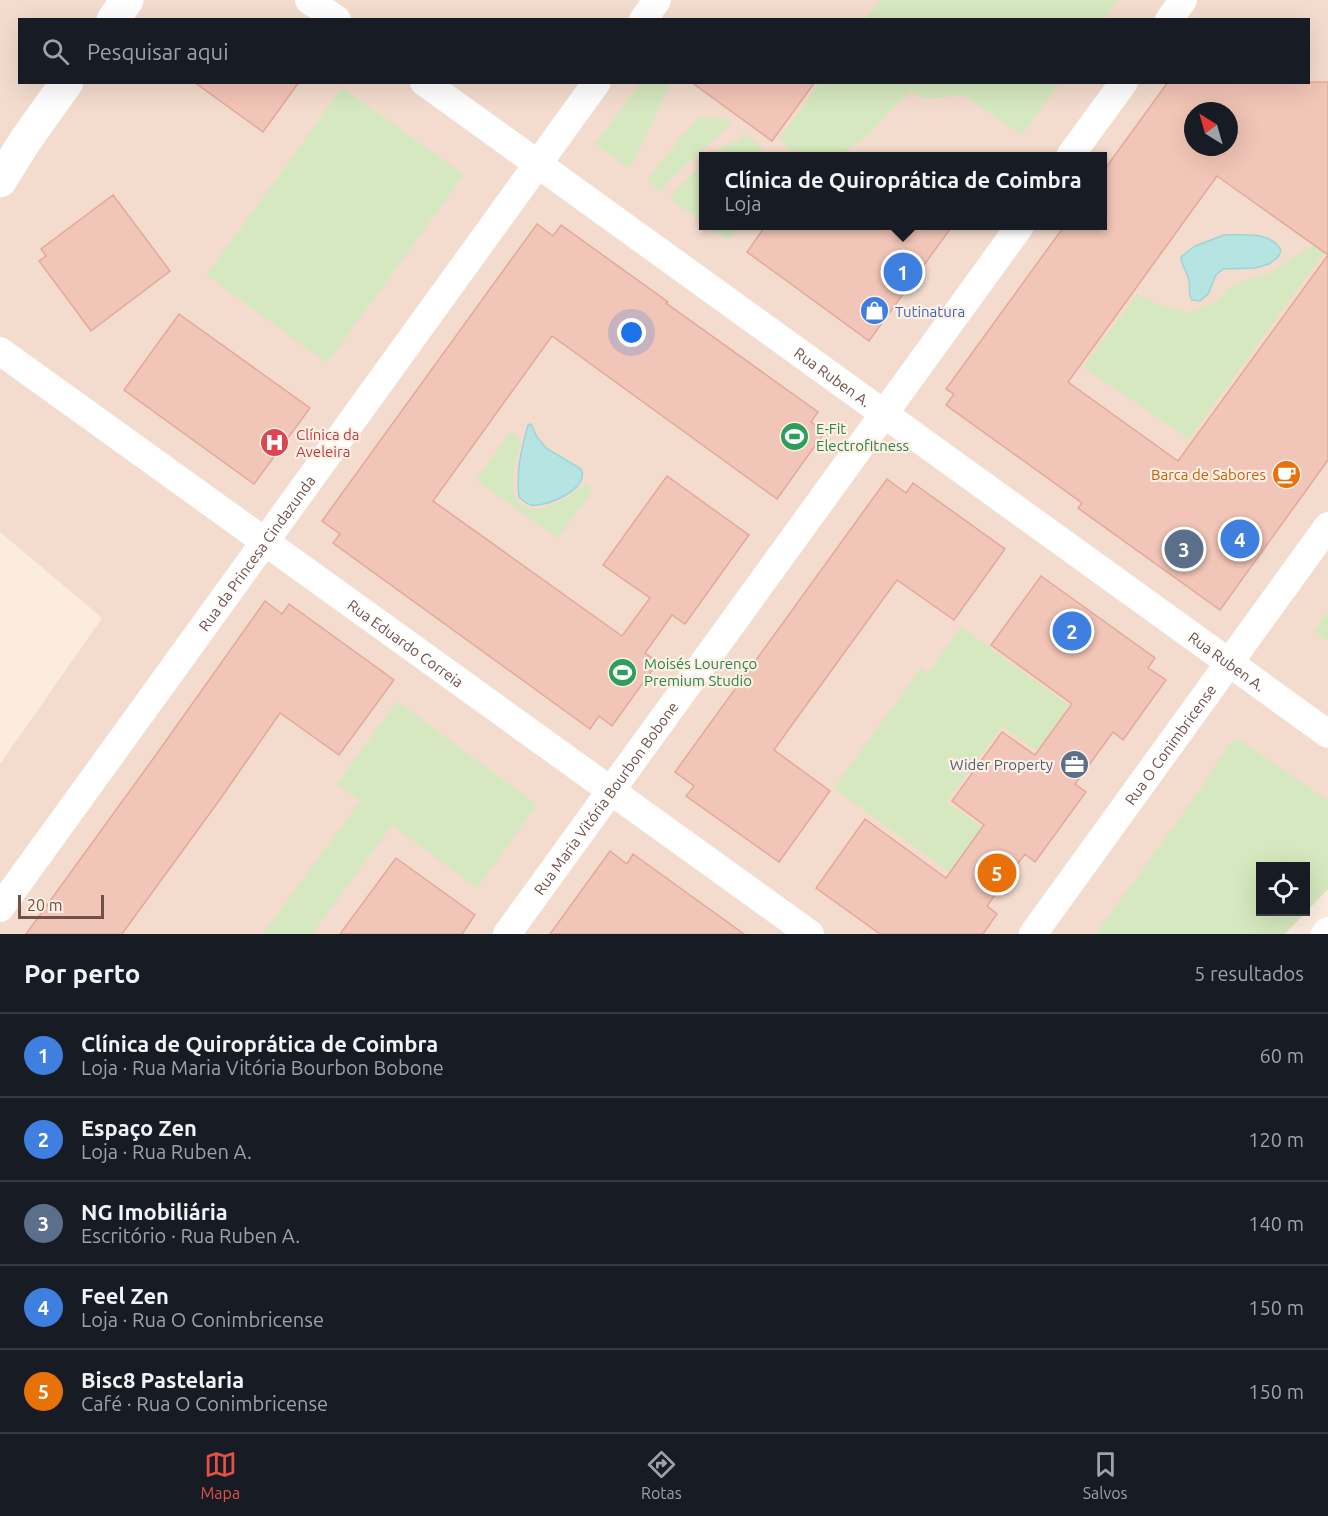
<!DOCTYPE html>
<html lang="pt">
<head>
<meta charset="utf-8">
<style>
  :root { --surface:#171b24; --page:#20242c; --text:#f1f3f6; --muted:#9ea1a6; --line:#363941; --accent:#e54f45 }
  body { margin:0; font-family:Ubuntu,sans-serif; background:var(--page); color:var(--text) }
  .controls { position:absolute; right:18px; bottom:18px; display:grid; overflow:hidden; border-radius:0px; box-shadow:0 6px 24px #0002 }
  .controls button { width:54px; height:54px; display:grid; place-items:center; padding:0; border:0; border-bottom:2px solid var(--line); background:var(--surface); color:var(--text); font:30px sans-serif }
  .compass { position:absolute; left:1184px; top:102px; width:54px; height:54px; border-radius:50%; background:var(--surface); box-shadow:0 6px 24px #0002; rotate:323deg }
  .scale { position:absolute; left:18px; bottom:15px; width:86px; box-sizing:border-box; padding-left:6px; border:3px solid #715048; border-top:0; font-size:16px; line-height:21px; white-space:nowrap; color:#715048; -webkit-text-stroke:4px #fff0e5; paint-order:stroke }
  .you { position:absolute; left:632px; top:333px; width:21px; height:21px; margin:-15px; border:4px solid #fff; border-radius:50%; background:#1a73e8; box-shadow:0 0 0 9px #1a73e833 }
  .badge { display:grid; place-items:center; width:39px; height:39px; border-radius:50%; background:var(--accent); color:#fff; font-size:20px; font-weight:700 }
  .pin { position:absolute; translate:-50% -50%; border:3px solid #fff; box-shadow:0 2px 6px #0006 }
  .popup { position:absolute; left:699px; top:152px; width:408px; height:78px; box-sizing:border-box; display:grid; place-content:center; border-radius:0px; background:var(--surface); filter:drop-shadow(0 2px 4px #0005); font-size:20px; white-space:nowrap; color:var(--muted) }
  .popup b { font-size:22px; color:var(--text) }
  .popup::after { content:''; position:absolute; left:50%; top:100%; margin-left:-12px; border:12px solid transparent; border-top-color:var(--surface) }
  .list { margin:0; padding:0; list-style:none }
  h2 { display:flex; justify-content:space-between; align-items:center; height:78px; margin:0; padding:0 24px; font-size:26px }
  h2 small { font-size:20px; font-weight:400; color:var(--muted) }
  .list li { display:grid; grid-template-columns:39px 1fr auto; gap:18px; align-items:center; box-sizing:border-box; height:84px; padding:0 24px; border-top:2px solid var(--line) }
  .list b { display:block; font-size:22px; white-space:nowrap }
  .list p { margin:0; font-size:20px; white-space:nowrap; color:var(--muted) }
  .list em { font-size:20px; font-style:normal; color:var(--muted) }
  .icon { flex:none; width:33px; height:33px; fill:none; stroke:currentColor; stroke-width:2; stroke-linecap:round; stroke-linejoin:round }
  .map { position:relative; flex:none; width:1328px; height:934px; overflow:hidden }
  .search { position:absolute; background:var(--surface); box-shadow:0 6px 24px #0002; left:18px; right:18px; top:18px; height:66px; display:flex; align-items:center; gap:15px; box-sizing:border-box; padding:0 21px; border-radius:0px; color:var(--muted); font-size:22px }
  .sheet { height:498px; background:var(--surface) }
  nav { display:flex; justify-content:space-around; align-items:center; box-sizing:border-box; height:84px; border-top:2px solid var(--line); background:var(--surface); font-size:16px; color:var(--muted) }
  nav a { display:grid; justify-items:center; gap:3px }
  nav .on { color:var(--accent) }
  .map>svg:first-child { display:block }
  .residential { fill:#f3dcce; fill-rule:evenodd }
  .green { fill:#d6e8bf; fill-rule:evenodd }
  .water { fill:#b5e4e3; stroke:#9bd6d5; stroke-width:1.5 }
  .building { fill:#f1c5b7; stroke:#e3a998; stroke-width:1.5; fill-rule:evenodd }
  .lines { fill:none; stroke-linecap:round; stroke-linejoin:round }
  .street { stroke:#fff; stroke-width:28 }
  .secondary { stroke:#fff; stroke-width:33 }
  .labels { text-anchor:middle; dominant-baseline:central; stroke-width:4.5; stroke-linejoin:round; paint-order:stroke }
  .shop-label { font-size:15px; fill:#366cbe; stroke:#fff0e5; text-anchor:start }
  .street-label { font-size:15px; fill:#715048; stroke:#fff0e5 }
  .leisure-label { font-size:15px; fill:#27864d; stroke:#fff0e5; text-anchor:start }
  .health-label { font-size:15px; fill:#be3a42; stroke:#fff0e5; text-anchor:start }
  .food-label { font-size:15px; fill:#c56008; stroke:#fff0e5; text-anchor:end }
  .service-label { font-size:15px; fill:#4e5e75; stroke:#fff0e5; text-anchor:end }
</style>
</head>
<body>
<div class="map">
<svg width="1328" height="934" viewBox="0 0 1328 934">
  <rect width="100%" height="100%" fill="#fcecdf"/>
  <!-- residential -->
  <path class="residential" d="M0,0H1328V852L1306,866H1260V912L1251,934H0V764L102,618L0,532ZM20,20H1308V82H20ZM1193,111H1229V147H1193ZM704,156H1102V226H704Z"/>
  <!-- green -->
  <path class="green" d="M880,0H1118L1104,19H866Z
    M640,83H671L633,163L627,167L595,144Z
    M820,83V82L1060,83L1022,135L962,95L927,99L911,92L893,107L868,135L838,156H796L779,139Z
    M342,87L464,175L327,363L206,275L282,172Z
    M699,116L728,120L731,124L672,178L660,192L647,179Z
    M742,133C753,137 760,147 767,156H711L724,145L743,139Z
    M703,163V223L669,198Z
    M707,226H738L728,240Z
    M1328,236V247L1189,439L1083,367L1137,294L1161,306L1191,313L1219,300L1227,289L1240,282L1267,274Z
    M511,431L521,440C517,455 508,484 516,499C530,524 573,496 585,484L593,490L557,538L476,480Z
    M1328,611V642L1314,631Z
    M961,627L1107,733L1075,778L1002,726L947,802L1019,854L986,899L834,788L921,668L928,673Z
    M397,701L537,805L477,888L392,825L312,934H263L360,801L337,784Z
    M1237,738L1328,801V889L1285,934H1096L1201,788L1229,744ZM1260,866H1306V912H1260Z"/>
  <!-- water -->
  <path class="water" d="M1224,235C1242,235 1273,231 1281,251L1278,257L1269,264L1255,268L1223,269L1216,275L1208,294L1200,301L1192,300C1187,293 1191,289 1189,281C1188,272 1181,266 1181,257L1195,246Z
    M531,424L537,437L546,448L581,469C591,488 546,508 531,505C526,504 523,500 519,497C516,470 521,451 528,425Z"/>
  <!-- building -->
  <path class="building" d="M194,82H299L263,132Z
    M691,82H815L772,141Z
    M1168,82H1328V460L1220,610L1078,508L1082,503L946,405L954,394L946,389L1065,225H1102V173ZM1193,111H1229V147H1193ZM1217,176L1328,255L1178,461L1068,382Z
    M113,195L170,271L91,331L39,261L46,256L41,249Z
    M537,224L553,236L561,225L668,302L666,303L818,412L811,422L825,432L777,499L552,336L433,501L622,636L650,598L603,565L667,476L749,535L685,624L672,615L645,653L658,662L612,726L599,716L590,729L333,543L340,534L322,521Z
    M766,225H953L869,341L747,252Z
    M179,314L310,408L254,484L124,390Z
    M887,479L906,493L913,483L1005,549L954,620L897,580L789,729L774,750L830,791L779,862L686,796L694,786L675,772Z
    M1041,576L1155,658L1148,668L1166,680L1123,740L1113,732L1075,784L1086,792L1035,862L1025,854L987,906L997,914L983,934H880L816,888L865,819L946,878L984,825L952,801L1002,732L1035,755L1072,704L991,645Z
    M265,601L282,614L289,604L394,680L339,755L280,713L221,798L122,934H26L158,752Z
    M610,851L627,864L633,854L744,934H550Z
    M396,858L475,915L462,934H340Z"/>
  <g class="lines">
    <!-- street -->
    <g class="street">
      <path d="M309,0L337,20"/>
      <path d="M643,20L657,0"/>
      <path d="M1169,20L1183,0"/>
      <path id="s1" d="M424,82L1328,734"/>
      <path d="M1070,156L1124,82"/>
      <path id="s2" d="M0,351L810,934"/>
      <path id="s3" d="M0,908L597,82"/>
      <path id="s4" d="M507,934L1020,226"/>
      <path id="s5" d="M1033,934L1328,526"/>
      <path d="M1325,934L1328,931"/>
    </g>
    <!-- secondary -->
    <path class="secondary" d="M113,20L127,0
      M0,181L25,141L67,82"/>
  </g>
  <!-- icons -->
  <defs>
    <symbol id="shop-disc" viewBox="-11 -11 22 22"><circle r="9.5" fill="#3f7fe0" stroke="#fff0e5"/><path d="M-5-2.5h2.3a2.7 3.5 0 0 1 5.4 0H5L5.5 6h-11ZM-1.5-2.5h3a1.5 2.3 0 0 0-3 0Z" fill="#fff"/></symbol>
    <symbol id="stadium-disc" viewBox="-11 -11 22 22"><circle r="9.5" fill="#2e9e5b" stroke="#fff0e5"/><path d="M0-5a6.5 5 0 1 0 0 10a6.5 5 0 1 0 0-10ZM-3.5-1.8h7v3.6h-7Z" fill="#fff"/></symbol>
    <symbol id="hospital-disc" viewBox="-11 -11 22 22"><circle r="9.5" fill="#e0444e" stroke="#fff0e5"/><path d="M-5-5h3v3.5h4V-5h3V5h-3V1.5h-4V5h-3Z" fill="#fff"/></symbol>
    <symbol id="cafe-disc" viewBox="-11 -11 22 22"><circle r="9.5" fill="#e8710a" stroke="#fff0e5"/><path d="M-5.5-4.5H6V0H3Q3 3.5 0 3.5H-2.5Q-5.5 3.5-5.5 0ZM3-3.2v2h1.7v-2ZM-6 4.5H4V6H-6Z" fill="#fff"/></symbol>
    <symbol id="office-disc" viewBox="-11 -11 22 22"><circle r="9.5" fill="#5c6f8a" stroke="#fff0e5"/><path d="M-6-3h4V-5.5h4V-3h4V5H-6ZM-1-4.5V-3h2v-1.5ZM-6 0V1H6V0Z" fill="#fff"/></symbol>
  </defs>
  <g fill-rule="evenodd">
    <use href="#shop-disc" x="858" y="294" width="33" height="33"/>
    <use href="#stadium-disc" x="778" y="420" width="33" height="33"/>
    <use href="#hospital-disc" x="258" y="426" width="33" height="33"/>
    <use href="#cafe-disc" x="1270" y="458" width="33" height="33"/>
    <use href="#stadium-disc" x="606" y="656" width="33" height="33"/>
    <use href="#office-disc" x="1058" y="748" width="33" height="33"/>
  </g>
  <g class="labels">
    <!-- shop labels -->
    <g class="shop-label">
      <text x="895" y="311">Tutinatura</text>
    </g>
    <!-- street labels -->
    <g class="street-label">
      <text stroke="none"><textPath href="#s1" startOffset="504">Rua Ruben A.</textPath></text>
      <text stroke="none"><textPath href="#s3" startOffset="438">Rua da Princesa Cindazunda</textPath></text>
      <text stroke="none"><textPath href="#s2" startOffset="500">Rua Eduardo Correia</textPath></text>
      <text stroke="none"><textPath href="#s1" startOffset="990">Rua Ruben A.</textPath></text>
      <text stroke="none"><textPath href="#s5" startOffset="234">Rua O Conimbricense</textPath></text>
      <text stroke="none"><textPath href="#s4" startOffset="168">Rua Maria Vitória Bourbon Bobone</textPath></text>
    </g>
    <!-- leisure labels -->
    <g class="leisure-label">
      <text x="816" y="428">E-Fit<tspan x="816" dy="17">Electrofitness</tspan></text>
      <text x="644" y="663">Moisés Lourenço<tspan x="644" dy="17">Premium Studio</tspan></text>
    </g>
    <!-- health labels -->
    <g class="health-label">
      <text x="296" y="434">Clínica da<tspan x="296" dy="17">Aveleira</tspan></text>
    </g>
    <!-- food labels -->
    <g class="food-label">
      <text x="1266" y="474">Barca de Sabores</text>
    </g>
    <!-- service labels -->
    <g class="service-label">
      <text x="1053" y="764">Wider Property</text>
    </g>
  </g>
</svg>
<div class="controls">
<button><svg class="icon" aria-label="locate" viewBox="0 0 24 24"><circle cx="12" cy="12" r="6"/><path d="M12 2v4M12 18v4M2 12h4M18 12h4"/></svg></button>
</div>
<svg class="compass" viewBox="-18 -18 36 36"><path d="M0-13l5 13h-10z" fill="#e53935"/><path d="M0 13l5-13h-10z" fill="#9ea1a6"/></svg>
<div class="scale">20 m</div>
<div class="you"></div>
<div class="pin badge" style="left:903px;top:272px;background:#3f7fe0">1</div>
<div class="popup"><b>Clínica de Quiroprática de Coimbra</b>Loja</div>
<div class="pin badge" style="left:1072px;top:631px;background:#3f7fe0">2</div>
<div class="pin badge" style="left:1184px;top:549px;background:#5c6f8a">3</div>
<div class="pin badge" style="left:1240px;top:539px;background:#3f7fe0">4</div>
<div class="pin badge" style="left:997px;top:873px;background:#e8710a">5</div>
<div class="search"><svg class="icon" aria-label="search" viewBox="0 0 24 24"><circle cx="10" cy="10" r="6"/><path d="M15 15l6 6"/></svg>Pesquisar aqui</div>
</div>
<section class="sheet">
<h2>Por perto<small>5 resultados</small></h2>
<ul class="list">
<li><span class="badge" style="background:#3f7fe0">1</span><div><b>Clínica de Quiroprática de Coimbra</b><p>Loja · Rua Maria Vitória Bourbon Bobone</p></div><em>60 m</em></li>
<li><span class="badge" style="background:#3f7fe0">2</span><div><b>Espaço Zen</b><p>Loja · Rua Ruben A.</p></div><em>120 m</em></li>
<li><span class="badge" style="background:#5c6f8a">3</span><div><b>NG Imobiliária</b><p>Escritório · Rua Ruben A.</p></div><em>140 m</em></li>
<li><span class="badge" style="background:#3f7fe0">4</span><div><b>Feel Zen</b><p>Loja · Rua O Conimbricense</p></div><em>150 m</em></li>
<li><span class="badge" style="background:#e8710a">5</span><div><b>Bisc8 Pastelaria</b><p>Café · Rua O Conimbricense</p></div><em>150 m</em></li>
</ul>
</section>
<nav>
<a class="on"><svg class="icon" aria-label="map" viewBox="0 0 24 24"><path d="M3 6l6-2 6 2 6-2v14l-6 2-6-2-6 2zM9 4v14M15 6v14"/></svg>Mapa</a>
<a><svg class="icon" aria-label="directions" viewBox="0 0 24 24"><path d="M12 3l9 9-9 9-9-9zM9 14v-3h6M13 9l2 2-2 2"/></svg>Rotas</a>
<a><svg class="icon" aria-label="saved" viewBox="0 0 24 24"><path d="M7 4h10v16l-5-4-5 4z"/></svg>Salvos</a>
</nav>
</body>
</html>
